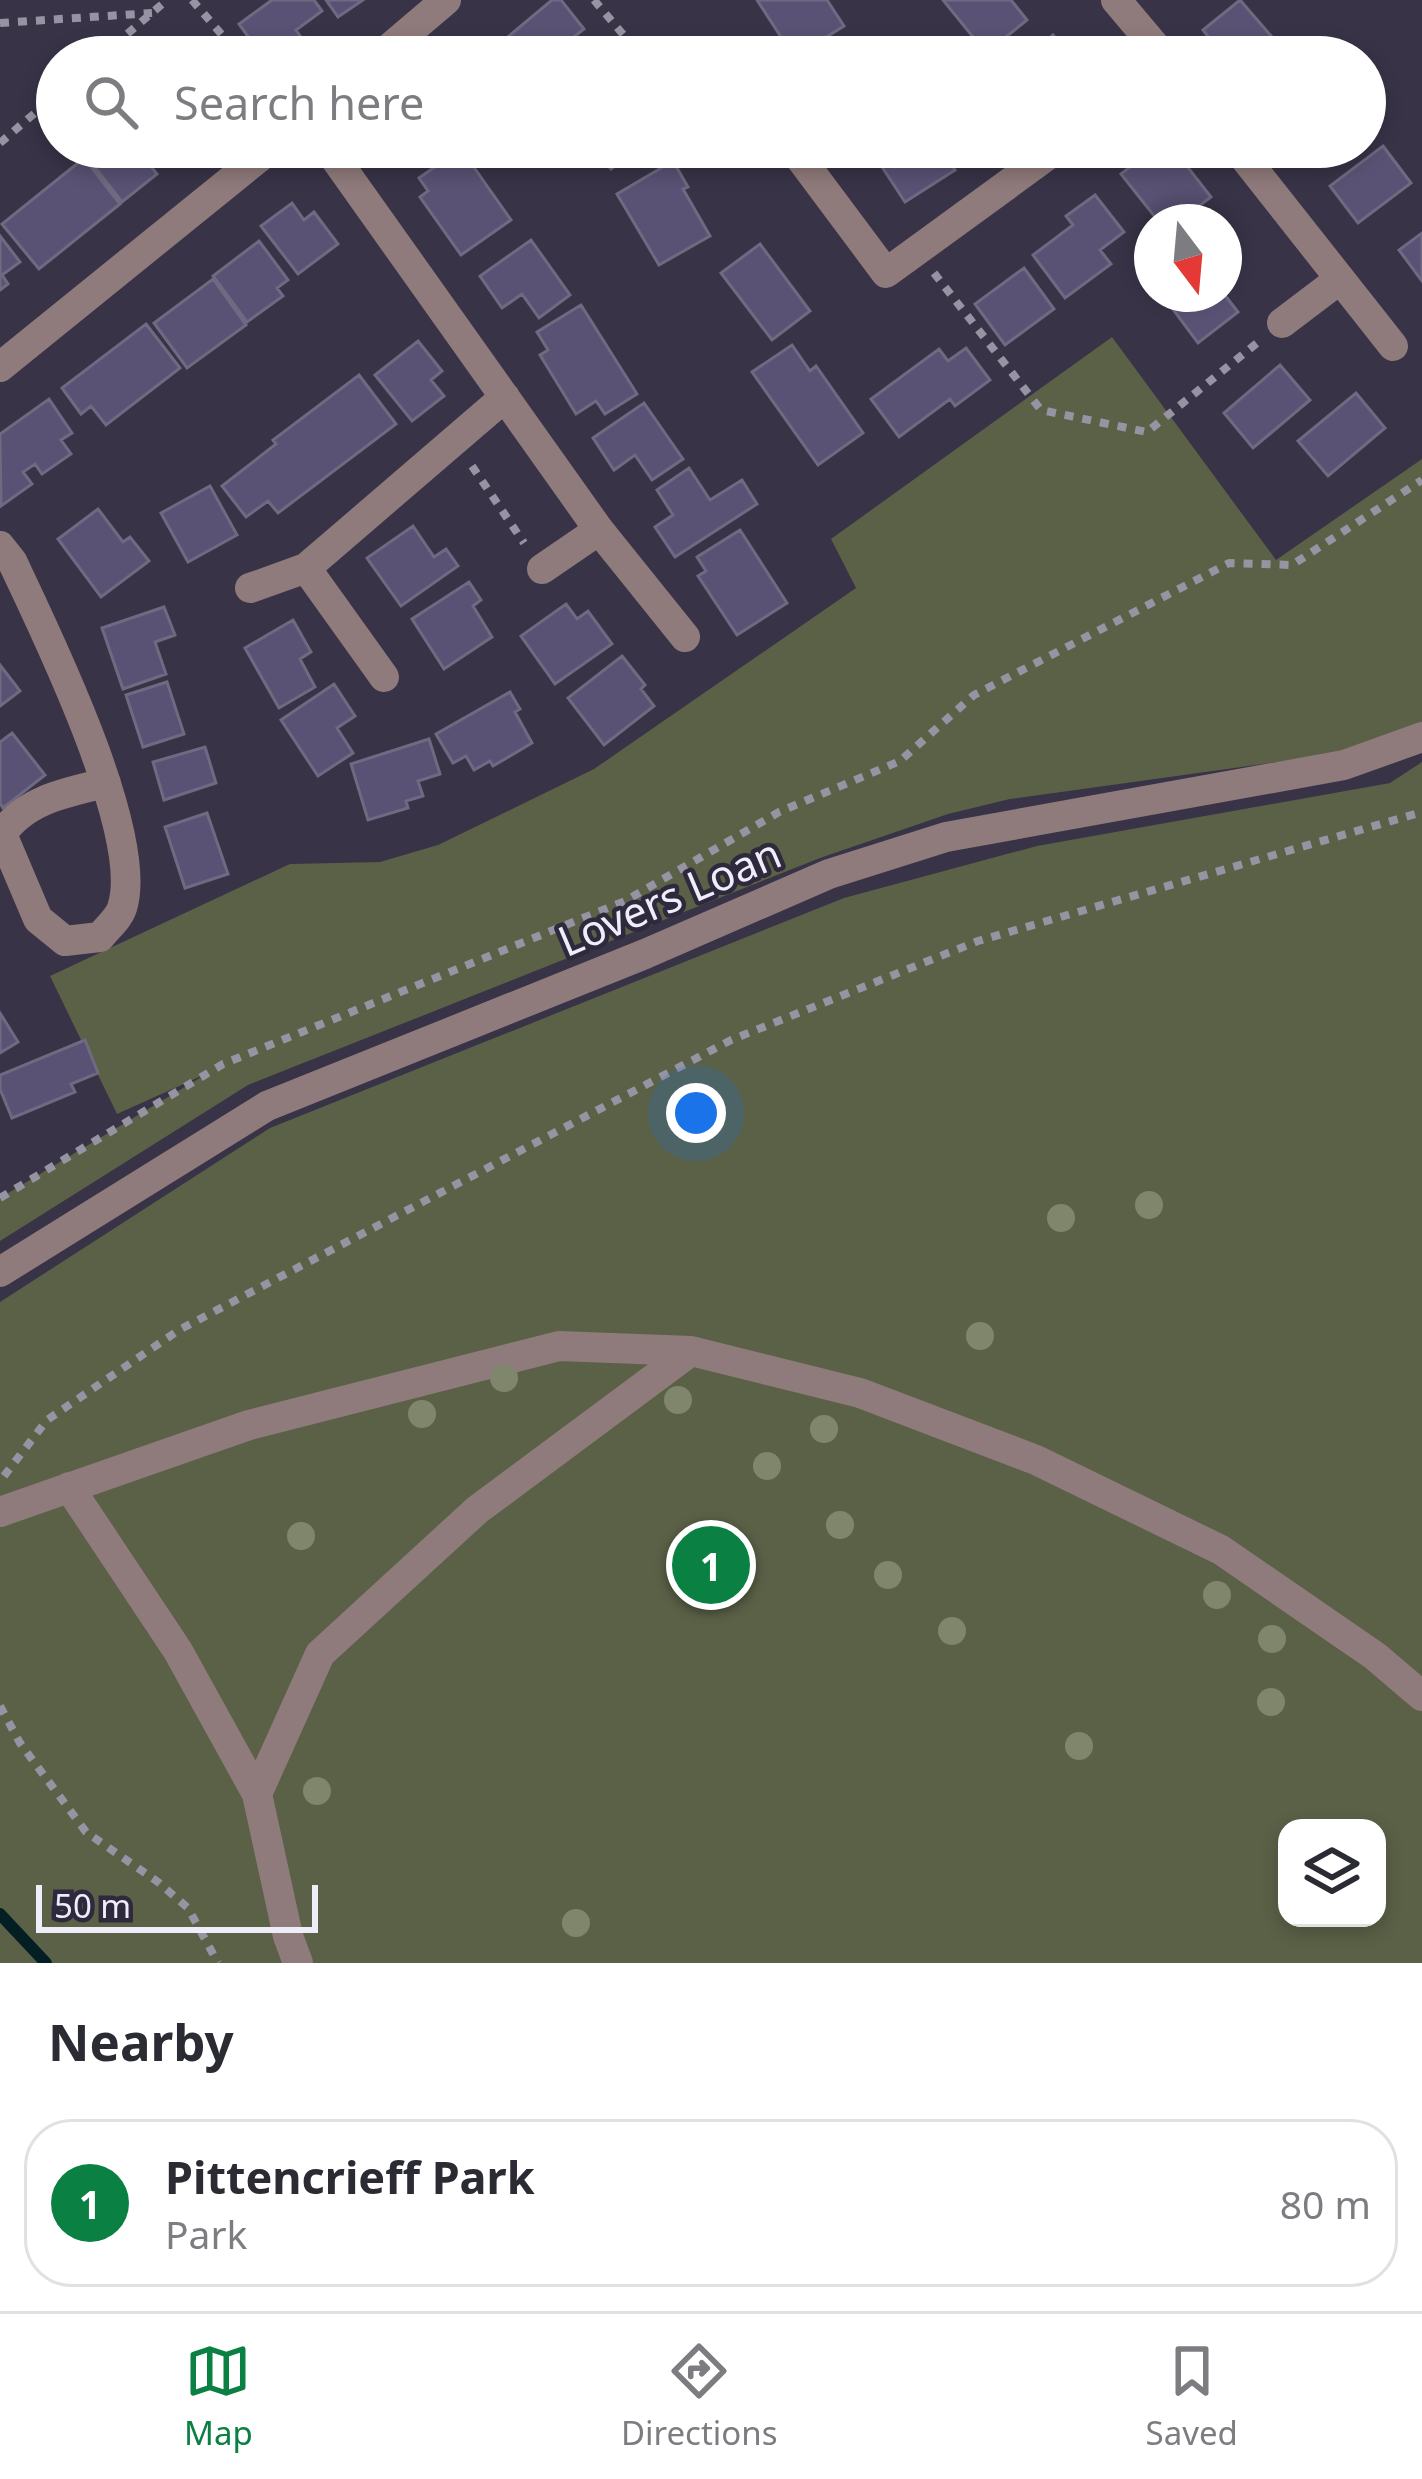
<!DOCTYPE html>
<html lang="en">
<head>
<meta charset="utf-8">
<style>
  :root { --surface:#fff; --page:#f2f2f3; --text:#2b2b33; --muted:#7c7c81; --line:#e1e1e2; --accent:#0b8043 }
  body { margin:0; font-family:"Noto Sans",sans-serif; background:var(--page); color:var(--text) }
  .controls { position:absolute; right:36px; bottom:36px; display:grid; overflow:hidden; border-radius:24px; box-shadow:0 6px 18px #0003 }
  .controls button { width:108px; height:108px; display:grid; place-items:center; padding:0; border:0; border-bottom:3px solid var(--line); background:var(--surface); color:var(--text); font:60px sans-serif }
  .compass { position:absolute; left:1134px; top:204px; width:108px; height:108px; border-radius:50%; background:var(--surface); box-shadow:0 6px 18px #0003; rotate:164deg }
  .scale { position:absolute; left:36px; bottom:30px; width:282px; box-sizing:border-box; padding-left:12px; border:6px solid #efedfa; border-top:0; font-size:33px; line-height:42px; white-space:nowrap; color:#efedfa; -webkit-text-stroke:9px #2e293d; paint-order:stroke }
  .you { position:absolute; left:696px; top:1113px; width:42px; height:42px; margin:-30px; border:9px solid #fff; border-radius:50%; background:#1a73e8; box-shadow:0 0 0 18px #1a73e833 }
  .badge { display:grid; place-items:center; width:78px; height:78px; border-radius:50%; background:var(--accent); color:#fff; font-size:39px; font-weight:700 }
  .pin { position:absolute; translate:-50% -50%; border:6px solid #fff; box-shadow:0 3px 12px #0006 }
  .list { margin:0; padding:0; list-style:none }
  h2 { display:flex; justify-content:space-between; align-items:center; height:156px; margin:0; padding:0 48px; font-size:51px }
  h2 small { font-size:39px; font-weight:400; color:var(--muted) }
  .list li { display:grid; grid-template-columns:78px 1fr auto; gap:36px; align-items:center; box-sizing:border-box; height:168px; margin:0 24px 24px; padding:0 24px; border:3px solid var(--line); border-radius:48px }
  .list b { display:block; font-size:45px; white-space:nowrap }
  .list p { margin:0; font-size:39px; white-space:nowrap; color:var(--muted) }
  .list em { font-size:39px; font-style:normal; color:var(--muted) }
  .icon { flex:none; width:66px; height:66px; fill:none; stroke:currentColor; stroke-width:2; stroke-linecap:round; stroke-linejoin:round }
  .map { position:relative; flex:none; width:1422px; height:1963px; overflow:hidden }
  .search { position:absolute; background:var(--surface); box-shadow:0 6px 18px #0003; left:36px; right:36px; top:36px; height:132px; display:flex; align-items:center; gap:30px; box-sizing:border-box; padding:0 42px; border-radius:66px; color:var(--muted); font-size:45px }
  .sheet { height:348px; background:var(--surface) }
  nav { display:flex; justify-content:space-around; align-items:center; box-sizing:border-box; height:168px; border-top:3px solid var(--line); background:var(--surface); font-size:33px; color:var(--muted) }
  nav a { display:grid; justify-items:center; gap:6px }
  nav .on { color:var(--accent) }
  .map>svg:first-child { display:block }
  .green { fill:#5b6147; fill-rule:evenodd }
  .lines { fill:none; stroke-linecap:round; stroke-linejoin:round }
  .stream { stroke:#041f24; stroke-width:12 }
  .building { fill:#5a5274; stroke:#6f6981; stroke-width:3 }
  .path { stroke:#9693a3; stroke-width:8; stroke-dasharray:9 9; stroke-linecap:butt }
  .minor { stroke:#907b7c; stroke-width:30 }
  .tree { fill:#80866c }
  .labels { text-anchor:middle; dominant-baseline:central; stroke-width:9; stroke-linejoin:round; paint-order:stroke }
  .street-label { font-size:42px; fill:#efedfa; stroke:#2e293d }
</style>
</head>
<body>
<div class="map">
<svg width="1422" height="1963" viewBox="0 0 1422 1963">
  <rect width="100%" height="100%" fill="#383347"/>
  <!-- green -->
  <path class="green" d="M1112,337L1276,560L1422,459V737L1306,758L1010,799L948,814L820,858L248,1085L0,1241V1198L208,1073L117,1114L50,976L290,864L380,862L438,845L594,769L856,588L831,539Z
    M1422,762V1963H0V1302L270,1128L844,898L1037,846L1390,783ZM1287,1828H1377V1918H1287Z"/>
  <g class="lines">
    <!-- stream -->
    <path class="stream" d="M0,1914L46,1963"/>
  </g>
  <!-- building -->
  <path class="building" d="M272,0H314L322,11L296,30L308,47L293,57H263L239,24Z
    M326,0H363L338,17Z
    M552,0H561L584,29L561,47L570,57H496L491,51Z
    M757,0H827L844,26L794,57Z
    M943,0H1011L1027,20L986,53Z
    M1240,0L1279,45L1264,57H1224L1203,30Z
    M1053,35L1071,57H1027Z
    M843,45L852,57H826Z
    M1383,146L1411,183L1358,223L1330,186Z
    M97,147H159L145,159L157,174L122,202L86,156Z
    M398,147H439L409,165Z
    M578,147H640L611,169L599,155L589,162Z
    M869,147H940L955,170L905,202Z
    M1156,147H1172L1211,197L1178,222H1159L1121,174Z
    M1298,147H1336L1312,165Z
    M461,149L511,220L461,255L420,197L428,191L419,178Z
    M84,158L120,204L39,269L2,224Z
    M673,161L688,187L683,189L710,236L659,265L617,194Z
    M1095,195L1124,232L1100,250L1111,264L1065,298L1033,255L1073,225L1066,216Z
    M292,203L304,220L314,212L338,244L298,274L261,226Z
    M1422,233V281L1399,250Z
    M0,236L20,262L2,275L8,284L0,290Z
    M531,240L570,295L539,318L522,294L502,308L480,276Z
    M259,241L288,280L277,288L283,296L247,322L213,276Z
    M760,244L810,311L772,340L721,273Z
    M1024,268L1054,309L1005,345L975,304Z
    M213,279L246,325L187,368L154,323Z
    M1165,294H1224L1238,312L1198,343L1163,296Z
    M581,305L637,394L605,414L596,401L576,414L540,355L548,350L537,332Z
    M146,324L180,368L106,425L91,406L81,414L62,388Z
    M418,341L442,371L431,380L444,396L412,421L375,375Z
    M792,345L810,371L816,366L863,433L818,465L752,372Z
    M966,348L990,380L955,406L950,399L899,437L871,399L939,349L948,361Z
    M1280,365L1310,400L1253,448L1224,413Z
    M359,375L396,424L278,513L268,501L246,517L222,486L276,444L273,440Z
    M1356,393L1385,428L1328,476L1298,441Z
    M49,399L72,433L61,440L71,454L42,474L35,464L23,472L32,484L1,506L0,434Z
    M644,403L683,459L652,480L635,455L614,470L593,438Z
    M689,468L710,500L742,480L757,504L675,557L655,527L673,515L657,490Z
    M210,486L237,535L188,562L161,513Z
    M98,509L123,542L130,537L149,561L101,597L58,539Z
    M413,526L434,557L446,549L458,566L401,606L367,558Z
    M740,530L787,603L737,635L698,576L706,571L697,557Z
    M469,582L481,600L473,606L492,637L444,669L412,619Z
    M566,604L577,619L588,611L612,644L555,684L521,636Z
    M164,607L175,635L155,642L166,674L123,689L102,628Z
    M293,620L311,652L300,659L315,687L279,708L245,648Z
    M622,656L645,685L641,689L654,706L604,745L568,698Z
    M0,665L20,691L0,706Z
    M167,682L184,734L143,747L126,695Z
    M334,684L355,716L337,728L353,753L318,776L281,720Z
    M510,692L520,709L515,712L532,743L493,766L490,761L474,770L466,756L453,763L436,734Z
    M12,733L45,775L3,808L0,803V742Z
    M429,739L440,774L418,781L423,796L406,801L408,808L368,820L351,764Z
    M205,747L216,783L164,800L153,762Z
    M207,813L228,874L185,888L165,827Z
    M0,1013L18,1042L0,1053Z
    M85,1040L98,1073L71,1084L75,1092L12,1118L0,1089V1075Z"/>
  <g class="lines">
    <!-- path -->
    <path class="path" d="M192,0L241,57
      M594,0L642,57
      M0,23L152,13
      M100,57L167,0
      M664,57L691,35
      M0,143L57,94
      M934,273L1041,410L1147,432L1257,343
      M472,466L524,543
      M0,1198L223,1064L625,901L779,812L900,761L974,695L1229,563L1292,565L1422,480
      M4,1476L47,1420L179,1330L731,1040L978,941L1422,812
      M0,1706L20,1743L86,1832L158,1882L188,1908L218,1963"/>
    <!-- minor -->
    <path class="minor" d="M1116,0L1164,57
      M721,51L725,57
      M379,57L446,0
      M327,147L599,530L685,637
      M792,147L886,273L1059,147
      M1236,147L1393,346
      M1282,323L1340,279
      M0,367L272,147
      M0,546L12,561C45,631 146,836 122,908C119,918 107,928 100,937L65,941L38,919L2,834C25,800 67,792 106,783
      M306,568L384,677
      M542,569L599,530
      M250,588L306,568L505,397
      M0,1272L267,1106L645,954L829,874L946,837L1344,765L1422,737
      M69,1487L178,1651L257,1794L288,1936L298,1963
      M0,1512L249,1425L559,1346L691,1351L860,1393L1036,1460L1221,1550L1375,1656L1422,1696
      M257,1794L320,1654L477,1510L691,1351"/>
  </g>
  <!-- trees -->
  <g class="tree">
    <circle cx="1149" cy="1205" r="14"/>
    <circle cx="1061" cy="1218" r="14"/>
    <circle cx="980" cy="1336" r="14"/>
    <circle cx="504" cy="1378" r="14"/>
    <circle cx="678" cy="1400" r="14"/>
    <circle cx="422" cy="1414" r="14"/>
    <circle cx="824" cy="1429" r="14"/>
    <circle cx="767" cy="1466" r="14"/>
    <circle cx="840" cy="1525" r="14"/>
    <circle cx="301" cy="1536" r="14"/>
    <circle cx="888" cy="1575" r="14"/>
    <circle cx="1217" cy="1595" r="14"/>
    <circle cx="952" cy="1631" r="14"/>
    <circle cx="1272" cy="1639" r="14"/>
    <circle cx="1271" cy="1702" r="14"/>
    <circle cx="1079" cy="1746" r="14"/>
    <circle cx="317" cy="1791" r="14"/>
    <circle cx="576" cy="1923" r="14"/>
  </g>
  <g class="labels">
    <!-- street labels -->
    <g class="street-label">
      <text transform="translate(669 896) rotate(-23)">Lovers Loan</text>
    </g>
  </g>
</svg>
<div class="controls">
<button><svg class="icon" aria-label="layers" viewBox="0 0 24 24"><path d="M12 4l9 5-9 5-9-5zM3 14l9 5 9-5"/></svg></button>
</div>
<svg class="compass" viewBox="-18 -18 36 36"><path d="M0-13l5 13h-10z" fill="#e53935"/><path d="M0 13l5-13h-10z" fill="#7c7c81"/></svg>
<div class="scale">50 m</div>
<div class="you"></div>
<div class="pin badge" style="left:711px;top:1565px">1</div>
<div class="search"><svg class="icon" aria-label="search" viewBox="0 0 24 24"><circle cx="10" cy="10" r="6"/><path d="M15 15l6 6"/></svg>Search here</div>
</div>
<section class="sheet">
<h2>Nearby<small></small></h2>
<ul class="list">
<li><span class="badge">1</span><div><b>Pittencrieff Park</b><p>Park</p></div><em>80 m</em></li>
</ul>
</section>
<nav>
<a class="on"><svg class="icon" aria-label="map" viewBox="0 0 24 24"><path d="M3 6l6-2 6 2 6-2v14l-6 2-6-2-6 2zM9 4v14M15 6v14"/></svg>Map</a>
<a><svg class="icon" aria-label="directions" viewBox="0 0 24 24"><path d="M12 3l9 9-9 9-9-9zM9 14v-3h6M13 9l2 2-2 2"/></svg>Directions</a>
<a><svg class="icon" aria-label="saved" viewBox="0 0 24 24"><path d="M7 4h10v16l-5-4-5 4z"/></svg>Saved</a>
</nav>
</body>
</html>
